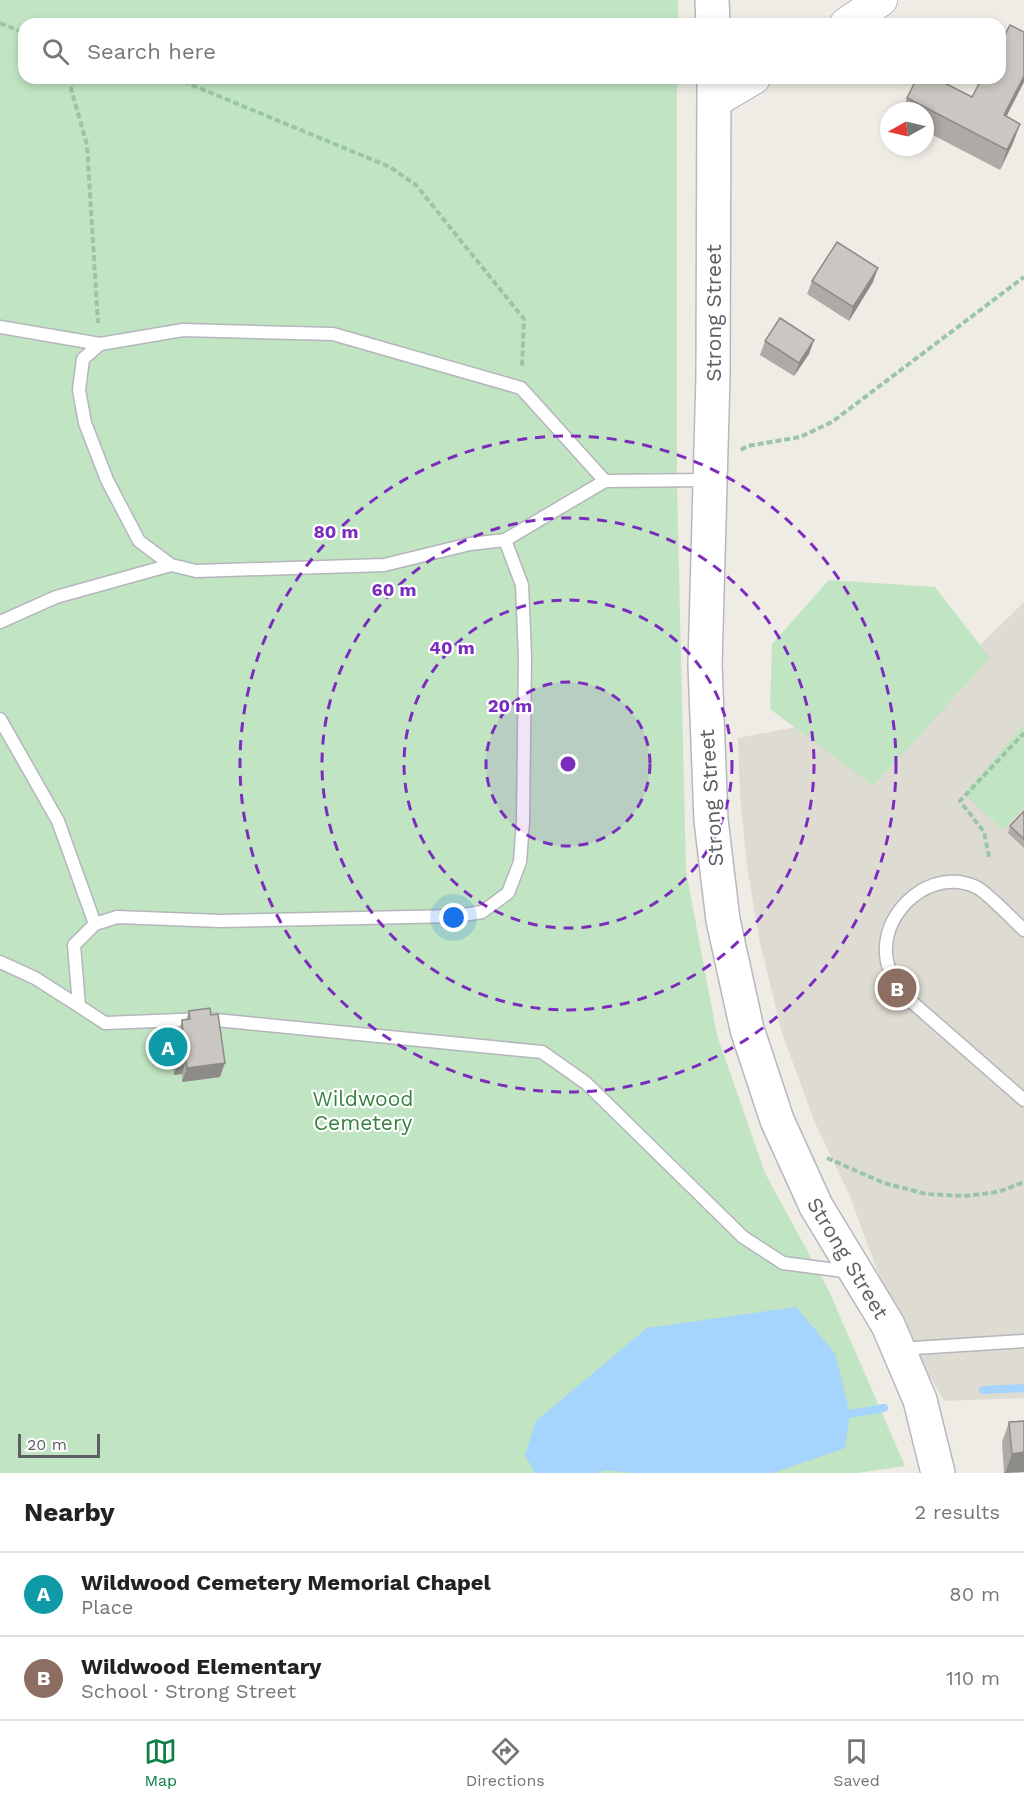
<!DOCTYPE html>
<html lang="en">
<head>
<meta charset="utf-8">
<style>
  :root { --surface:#fff; --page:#f6f6f6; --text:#222; --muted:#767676; --line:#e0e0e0; --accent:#0b8043 }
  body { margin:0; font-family:"Work Sans",sans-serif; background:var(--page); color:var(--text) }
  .compass { position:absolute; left:880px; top:102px; width:54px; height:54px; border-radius:50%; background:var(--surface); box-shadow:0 3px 9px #0003; rotate:262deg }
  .scale { position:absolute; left:18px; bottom:15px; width:82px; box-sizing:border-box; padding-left:6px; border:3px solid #5c5f64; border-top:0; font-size:16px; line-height:21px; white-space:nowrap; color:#5c5f64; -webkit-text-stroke:4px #fff; paint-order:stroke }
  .you { position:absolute; left:454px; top:918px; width:21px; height:21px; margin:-15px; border:4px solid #fff; border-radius:50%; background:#1a73e8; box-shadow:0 0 0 9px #1a73e833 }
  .badge { display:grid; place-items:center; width:39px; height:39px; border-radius:50%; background:var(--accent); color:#fff; font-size:20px; font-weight:700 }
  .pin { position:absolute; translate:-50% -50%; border:3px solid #fff; box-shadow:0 2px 6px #0006 }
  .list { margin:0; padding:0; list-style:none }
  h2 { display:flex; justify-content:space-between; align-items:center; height:78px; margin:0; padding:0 24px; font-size:26px }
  h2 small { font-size:20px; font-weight:400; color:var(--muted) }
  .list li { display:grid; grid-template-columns:39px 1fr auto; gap:18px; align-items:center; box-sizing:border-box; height:84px; padding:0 24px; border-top:2px solid var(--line) }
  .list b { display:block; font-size:22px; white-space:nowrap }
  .list p { margin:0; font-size:20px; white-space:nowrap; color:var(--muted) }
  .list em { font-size:20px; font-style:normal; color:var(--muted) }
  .icon { flex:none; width:33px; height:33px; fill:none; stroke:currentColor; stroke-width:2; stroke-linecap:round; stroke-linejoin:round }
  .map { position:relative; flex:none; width:1024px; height:1473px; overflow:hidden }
  .search { position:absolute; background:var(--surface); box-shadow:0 3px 9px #0003; left:18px; right:18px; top:18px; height:66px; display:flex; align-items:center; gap:15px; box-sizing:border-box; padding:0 21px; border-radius:18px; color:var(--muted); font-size:22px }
  .sheet { height:246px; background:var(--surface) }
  nav { display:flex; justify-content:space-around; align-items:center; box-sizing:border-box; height:84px; border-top:2px solid var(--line); background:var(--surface); font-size:16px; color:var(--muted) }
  nav a { display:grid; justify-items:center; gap:3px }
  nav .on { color:var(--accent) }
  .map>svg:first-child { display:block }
  .education { fill:#dedbd2 }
  .green { fill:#c1e5c2 }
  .water { fill:#a5d4fd }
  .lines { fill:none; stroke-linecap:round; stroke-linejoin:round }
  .stream { stroke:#a5d4fd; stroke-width:8 }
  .service-casing { stroke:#b4b6bb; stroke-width:15 }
  .tertiary-casing { stroke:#b4b6bb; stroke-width:34 }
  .secondary-casing { stroke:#b5b8be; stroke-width:36 }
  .path { stroke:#9ac5a8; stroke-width:4; stroke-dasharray:6 3; stroke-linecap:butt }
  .service { stroke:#fff; stroke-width:12 }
  .tertiary { stroke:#fff; stroke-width:32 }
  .secondary { stroke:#fff; stroke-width:33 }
  .wall { fill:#aeaaa6 }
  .shaded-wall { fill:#8d8b87 }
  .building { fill:#cac6c1; stroke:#8d8b87; stroke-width:1.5 }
  .ring { fill:none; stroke:#7b2cbf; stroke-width:3; stroke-dasharray:10 8 }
  .labels { text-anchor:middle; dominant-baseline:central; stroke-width:4.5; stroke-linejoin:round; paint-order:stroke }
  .street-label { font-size:21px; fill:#5c5f64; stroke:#fff }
  .park-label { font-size:21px; fill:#36813c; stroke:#fff }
  .centre { fill:#7b2cbf; stroke:#fff; stroke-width:3 }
  .ring-label { font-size:18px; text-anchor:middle; font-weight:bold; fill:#7b2cbf; stroke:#fff; stroke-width:4.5; stroke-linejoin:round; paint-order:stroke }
</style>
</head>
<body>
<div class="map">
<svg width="1024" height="1473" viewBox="0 0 1024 1473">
  <rect width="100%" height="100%" fill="#eeece4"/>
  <!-- education -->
  <path class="education" d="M1024,602V1398L944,1401L890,1305L849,1194L815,1123L782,1033L760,943L747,867L740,795L738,738L921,703Z"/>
  <!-- green -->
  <path class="green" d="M0,0H678V24H24V78H677V486L686,871L717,1035L765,1173L829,1291L905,1466L857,1473H0Z
    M829,580L935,587L990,658L873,786L770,709L772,644Z
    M1024,724V807L1003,830L964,794Z"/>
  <!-- water -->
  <path class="water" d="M796,1307L835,1353L850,1414L845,1448L773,1473H634L604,1470L599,1473H535L525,1455L536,1421L647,1328Z"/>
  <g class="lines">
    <!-- stream -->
    <path class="stream" d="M983,1390L1024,1388
      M850,1414L884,1408"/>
    <defs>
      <path id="service" d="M0,327L100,344
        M605,481L709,480
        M505,540L605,481L521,388L333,334L183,330L100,344L83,359L79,390L85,423L107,480L139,541L171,565L196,571L384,565L470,544L505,540L522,585L525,656L523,821L520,862L508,893L482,912L457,916L221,921L117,917L95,924L74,945L79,1006L105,1023L206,1019L542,1052L586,1083L743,1237L783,1263L851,1272
        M0,622L56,597L171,565
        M0,719L58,821L95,924
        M1024,930C1014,921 986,891 976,887C932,867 883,909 886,954C887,970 896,983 905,996L1024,1100
        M0,962L35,978L79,1006
        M899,1349L1024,1341"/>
      <path id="tertiary" d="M846,24L881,0
        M715,101L754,78"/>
      <path id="secondary" d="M712,0L713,24
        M714,78L713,376L705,665L711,820L723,920L747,1029L777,1120L816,1206L888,1325L920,1400L938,1473"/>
    </defs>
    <!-- service casing -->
    <use href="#service" class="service-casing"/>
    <!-- tertiary casing -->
    <use href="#tertiary" class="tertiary-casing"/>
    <!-- secondary casing -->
    <use href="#secondary" class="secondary-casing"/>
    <!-- path -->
    <path class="path" d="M0,23L24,33
      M68,78L87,145L98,323
      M175,78L390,167L416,185L524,319L522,367
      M741,450L747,446L800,437L832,422L1024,277
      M989,857L984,832L960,801L1024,733
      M827,1158L884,1183L926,1194L964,1196L998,1192L1024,1182"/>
    <!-- service -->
    <use href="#service" class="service"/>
    <!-- tertiary -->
    <use href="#tertiary" class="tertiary"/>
    <!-- secondary -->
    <use href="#secondary" class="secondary"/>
  </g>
  <!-- wall -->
  <path class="wall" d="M1024,32V82L1006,116L1020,124L1013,143L1000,170L925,131V111H902L907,98L972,97Z
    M812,281L873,282L849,321L807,294Z
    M814,340L809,354L794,376L760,355L765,341Z
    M1024,811V848L1008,833L1010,826Z
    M189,1011L220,1077L182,1082V1074L174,1075L170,1047L175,1033H178L182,1020H186Z
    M1024,1421V1472L1004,1473L1002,1442L1009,1422Z"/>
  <!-- shaded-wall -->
  <path class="shaded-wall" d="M1024,76V82L997,135L1004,115Z
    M1020,124L1013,143L1000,170L1007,150Z
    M878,268L873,282L849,321L853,307Z
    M814,340L809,354L794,376L799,363Z
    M186,1060L182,1074L174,1075L179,1061Z
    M225,1063L220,1077L182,1082L187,1068Z
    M1024,1452V1472L1005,1473L1012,1454Z"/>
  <!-- building -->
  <path class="building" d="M1010,25L1024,32V76L1004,115L1020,124L1007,150L907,98L917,78H935L972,97L982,78H1000V44Z
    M837,242L878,268L853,307L812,281Z
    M780,318L814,340L799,363L765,341Z
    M1024,811V839L1010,826Z
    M210,1008L211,1015L218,1014L225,1063L187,1068L186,1060L179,1061L175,1033L183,1032L182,1020L190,1019L189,1011Z
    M1024,1421V1452L1012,1454L1009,1422Z"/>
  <!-- distance rings -->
  <circle cx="568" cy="764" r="82" fill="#7b2cbf" fill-opacity=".12"/>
  <g class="ring">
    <circle cx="568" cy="764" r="82"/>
    <circle cx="568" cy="764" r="164"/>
    <circle cx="568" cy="764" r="246"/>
    <circle cx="568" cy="764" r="328"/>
  </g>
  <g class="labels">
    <!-- street labels -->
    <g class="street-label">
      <text transform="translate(713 313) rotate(-90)">Strong Street</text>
      <text transform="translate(711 798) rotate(-94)">Strong Street</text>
      <text transform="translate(848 1258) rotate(59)">Strong Street</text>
    </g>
    <!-- park labels -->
    <g class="park-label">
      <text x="363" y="1098">Wildwood<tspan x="363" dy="24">Cemetery</tspan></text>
    </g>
  </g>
  <circle cx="568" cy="764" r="9" class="centre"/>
  <g class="ring-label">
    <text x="336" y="538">80 m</text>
    <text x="394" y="596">60 m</text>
    <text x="452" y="654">40 m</text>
    <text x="510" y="712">20 m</text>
  </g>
</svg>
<svg class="compass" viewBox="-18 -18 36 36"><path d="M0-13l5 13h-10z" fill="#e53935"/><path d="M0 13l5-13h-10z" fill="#767676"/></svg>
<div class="scale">20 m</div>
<div class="you"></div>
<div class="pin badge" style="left:168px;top:1047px;background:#0f9aa8">A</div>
<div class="pin badge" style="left:897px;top:988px;background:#8d6e63">B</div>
<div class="search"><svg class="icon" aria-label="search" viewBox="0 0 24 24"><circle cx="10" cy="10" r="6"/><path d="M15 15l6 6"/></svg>Search here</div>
</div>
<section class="sheet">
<h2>Nearby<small>2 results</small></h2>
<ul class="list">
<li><span class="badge" style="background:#0f9aa8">A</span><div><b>Wildwood Cemetery Memorial Chapel</b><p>Place</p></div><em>80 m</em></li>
<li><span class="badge" style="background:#8d6e63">B</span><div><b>Wildwood Elementary</b><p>School · Strong Street</p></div><em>110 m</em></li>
</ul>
</section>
<nav>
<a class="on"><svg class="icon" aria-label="map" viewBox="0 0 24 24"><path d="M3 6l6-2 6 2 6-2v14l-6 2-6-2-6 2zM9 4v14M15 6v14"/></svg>Map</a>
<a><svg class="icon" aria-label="directions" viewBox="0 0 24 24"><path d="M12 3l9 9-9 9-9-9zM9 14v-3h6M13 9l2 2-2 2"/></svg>Directions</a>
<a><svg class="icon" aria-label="saved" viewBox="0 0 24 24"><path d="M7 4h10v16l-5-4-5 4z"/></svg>Saved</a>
</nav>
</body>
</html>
